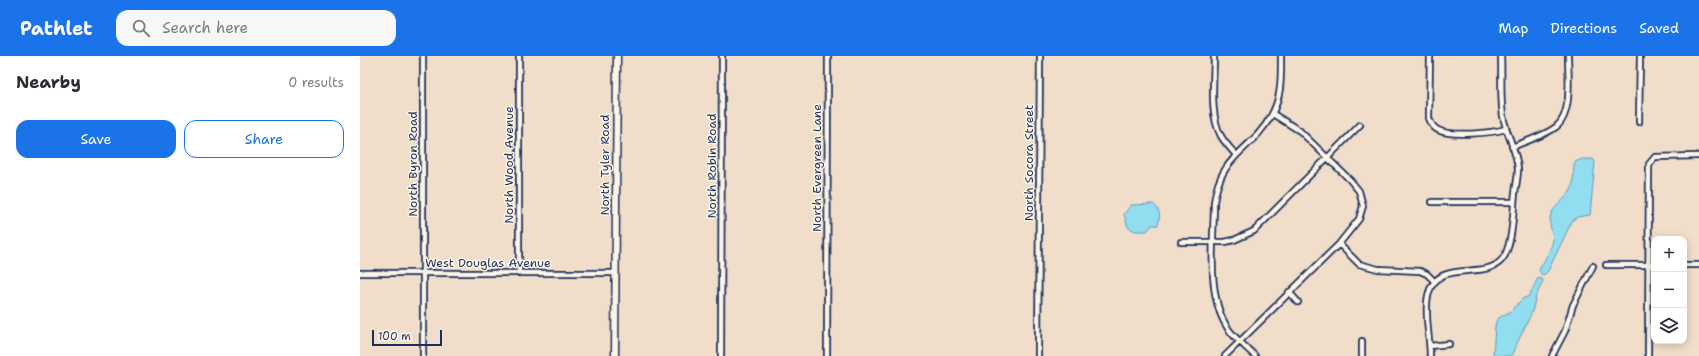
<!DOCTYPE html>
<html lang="en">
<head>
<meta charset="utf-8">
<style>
  :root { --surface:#fff; --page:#f7f7f7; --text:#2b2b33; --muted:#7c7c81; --line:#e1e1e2; --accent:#1a73e8 }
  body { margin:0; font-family:"Shantell Sans",sans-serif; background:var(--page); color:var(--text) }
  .controls { position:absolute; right:12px; bottom:12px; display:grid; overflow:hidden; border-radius:8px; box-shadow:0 2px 10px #0003 }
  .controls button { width:36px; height:36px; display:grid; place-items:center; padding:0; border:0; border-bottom:1px solid var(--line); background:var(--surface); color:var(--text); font:20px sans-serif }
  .scale { position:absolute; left:12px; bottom:10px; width:70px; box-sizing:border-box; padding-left:4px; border:2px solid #1b2f5e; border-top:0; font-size:11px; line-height:14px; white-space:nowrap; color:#1b2f5e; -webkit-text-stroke:3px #fcf5e5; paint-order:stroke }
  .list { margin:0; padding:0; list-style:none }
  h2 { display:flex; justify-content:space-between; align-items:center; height:52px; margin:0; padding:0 16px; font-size:17px }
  h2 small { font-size:13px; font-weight:400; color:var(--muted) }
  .actions { display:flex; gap:8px; padding:12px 16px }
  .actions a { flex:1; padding:9px 0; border:1px solid var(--accent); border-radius:12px; text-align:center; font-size:14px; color:var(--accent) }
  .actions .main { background:var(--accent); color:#fff }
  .icon { flex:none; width:22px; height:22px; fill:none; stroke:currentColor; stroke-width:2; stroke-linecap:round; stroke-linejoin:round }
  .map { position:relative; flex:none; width:1339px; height:300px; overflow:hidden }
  header { display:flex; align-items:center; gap:24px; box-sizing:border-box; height:56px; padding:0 20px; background:var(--accent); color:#fff }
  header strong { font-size:19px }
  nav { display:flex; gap:22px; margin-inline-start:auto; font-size:14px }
  .search { width:280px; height:36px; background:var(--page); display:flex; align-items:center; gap:10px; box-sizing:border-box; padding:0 14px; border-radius:12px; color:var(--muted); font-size:15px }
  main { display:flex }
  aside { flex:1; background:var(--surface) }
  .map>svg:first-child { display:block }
  .water { fill:#92def1; stroke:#6298b6 }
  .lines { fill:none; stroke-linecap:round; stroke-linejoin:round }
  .street-casing { stroke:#1b2f5e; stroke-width:8 }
  .secondary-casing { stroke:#1b2f5e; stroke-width:9 }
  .street { stroke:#fcf5e5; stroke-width:4.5 }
  .secondary { stroke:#fcf5e5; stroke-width:6 }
  .labels { text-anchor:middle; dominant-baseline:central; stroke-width:3; stroke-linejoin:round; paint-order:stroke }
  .street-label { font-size:12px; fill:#1b2f5e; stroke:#fcf5e5 }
</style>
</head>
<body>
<header>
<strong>Pathlet</strong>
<div class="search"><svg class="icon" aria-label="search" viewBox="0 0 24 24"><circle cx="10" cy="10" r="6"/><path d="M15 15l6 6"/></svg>Search here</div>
<nav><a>Map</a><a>Directions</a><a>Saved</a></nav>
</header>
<main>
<aside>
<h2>Nearby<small>0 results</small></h2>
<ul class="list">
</ul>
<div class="actions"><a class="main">Save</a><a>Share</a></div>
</aside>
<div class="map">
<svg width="1339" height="300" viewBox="0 0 1339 300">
  <rect width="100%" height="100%" fill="#f1deca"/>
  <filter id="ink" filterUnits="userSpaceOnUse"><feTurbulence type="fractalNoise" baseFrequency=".025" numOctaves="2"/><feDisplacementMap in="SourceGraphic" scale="8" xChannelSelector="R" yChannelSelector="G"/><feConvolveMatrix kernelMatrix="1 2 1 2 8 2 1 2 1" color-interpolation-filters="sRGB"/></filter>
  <g filter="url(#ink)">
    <!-- water -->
    <path class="water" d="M1222,103H1233L1235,106L1230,159L1217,161L1212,165L1188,215L1185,218L1182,219L1179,214C1183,207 1193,190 1193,183C1192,174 1188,167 1191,158C1196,148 1206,143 1211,134C1215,125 1212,115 1215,106Z
      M793,148C801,154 800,160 798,169H792L787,175H775L768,171L764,158L771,149Z
      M1178,222L1182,223L1183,225L1176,240L1172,256L1151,300H1133L1135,270L1137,263L1151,255L1162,243L1169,240Z"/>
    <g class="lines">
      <defs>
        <path id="street" d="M854,0C854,24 849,58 861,80C865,87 871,93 876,99
          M1070,0L1069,62C1071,68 1073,72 1078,74C1091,81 1132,77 1146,73
          M1279,66L1280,0
          M1152,91C1166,85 1184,80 1196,71C1213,58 1208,19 1208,0
          M1072,146H1154
          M821,186H865L874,184L894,175L1000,69
          M979,188L999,208L1018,213L1060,215L1067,218L1075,226
          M1246,209H1294
          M1324,209H1339
          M0,217H256
          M159,217V0
          M929,236L938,246
          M1002,285V300
          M1070,290L1089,288
          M63,300V0
          M361,300L362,0
          M467,300L468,0
          M678,300L680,0
          M865,300L979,188L999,163L1003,150L999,135L990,124L940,75L913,58
          M895,300C886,291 874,282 867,271C846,238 854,184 854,146C861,97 891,96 911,60C922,41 921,21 921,0
          M1070,300C1070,282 1064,257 1068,240C1077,198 1130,229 1145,199C1153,183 1153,156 1155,137C1156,129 1158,121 1158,113C1157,95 1146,78 1143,60C1140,40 1142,20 1141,0
          M1192,300L1205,275L1213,249L1233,210
          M1288,300L1289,108L1295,101L1339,100"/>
        <path id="secondary" d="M255,300L257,0"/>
      </defs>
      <!-- street casing -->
      <use href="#street" class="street-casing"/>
      <!-- secondary casing -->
      <use href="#secondary" class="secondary-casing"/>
      <!-- street -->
      <use href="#street" class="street"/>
      <!-- secondary -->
      <use href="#secondary" class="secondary"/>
    </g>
  </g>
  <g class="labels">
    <!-- street labels -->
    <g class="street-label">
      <text transform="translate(669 107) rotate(-90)">North Socora Street</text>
      <text transform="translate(53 108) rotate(-90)">North Byron Road</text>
      <text transform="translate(149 109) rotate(-90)">North Wood Avenue</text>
      <text transform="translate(245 109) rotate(-90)">North Tyler Road</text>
      <text transform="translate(352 110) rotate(-90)">North Robin Road</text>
      <text transform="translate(457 112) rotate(-90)">North Evergreen Lane</text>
      <text x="128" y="207">West Douglas Avenue</text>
    </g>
  </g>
</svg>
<div class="controls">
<button>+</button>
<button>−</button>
<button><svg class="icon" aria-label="layers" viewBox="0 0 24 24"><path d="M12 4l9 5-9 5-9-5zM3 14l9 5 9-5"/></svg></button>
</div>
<div class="scale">100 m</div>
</div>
</main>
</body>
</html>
